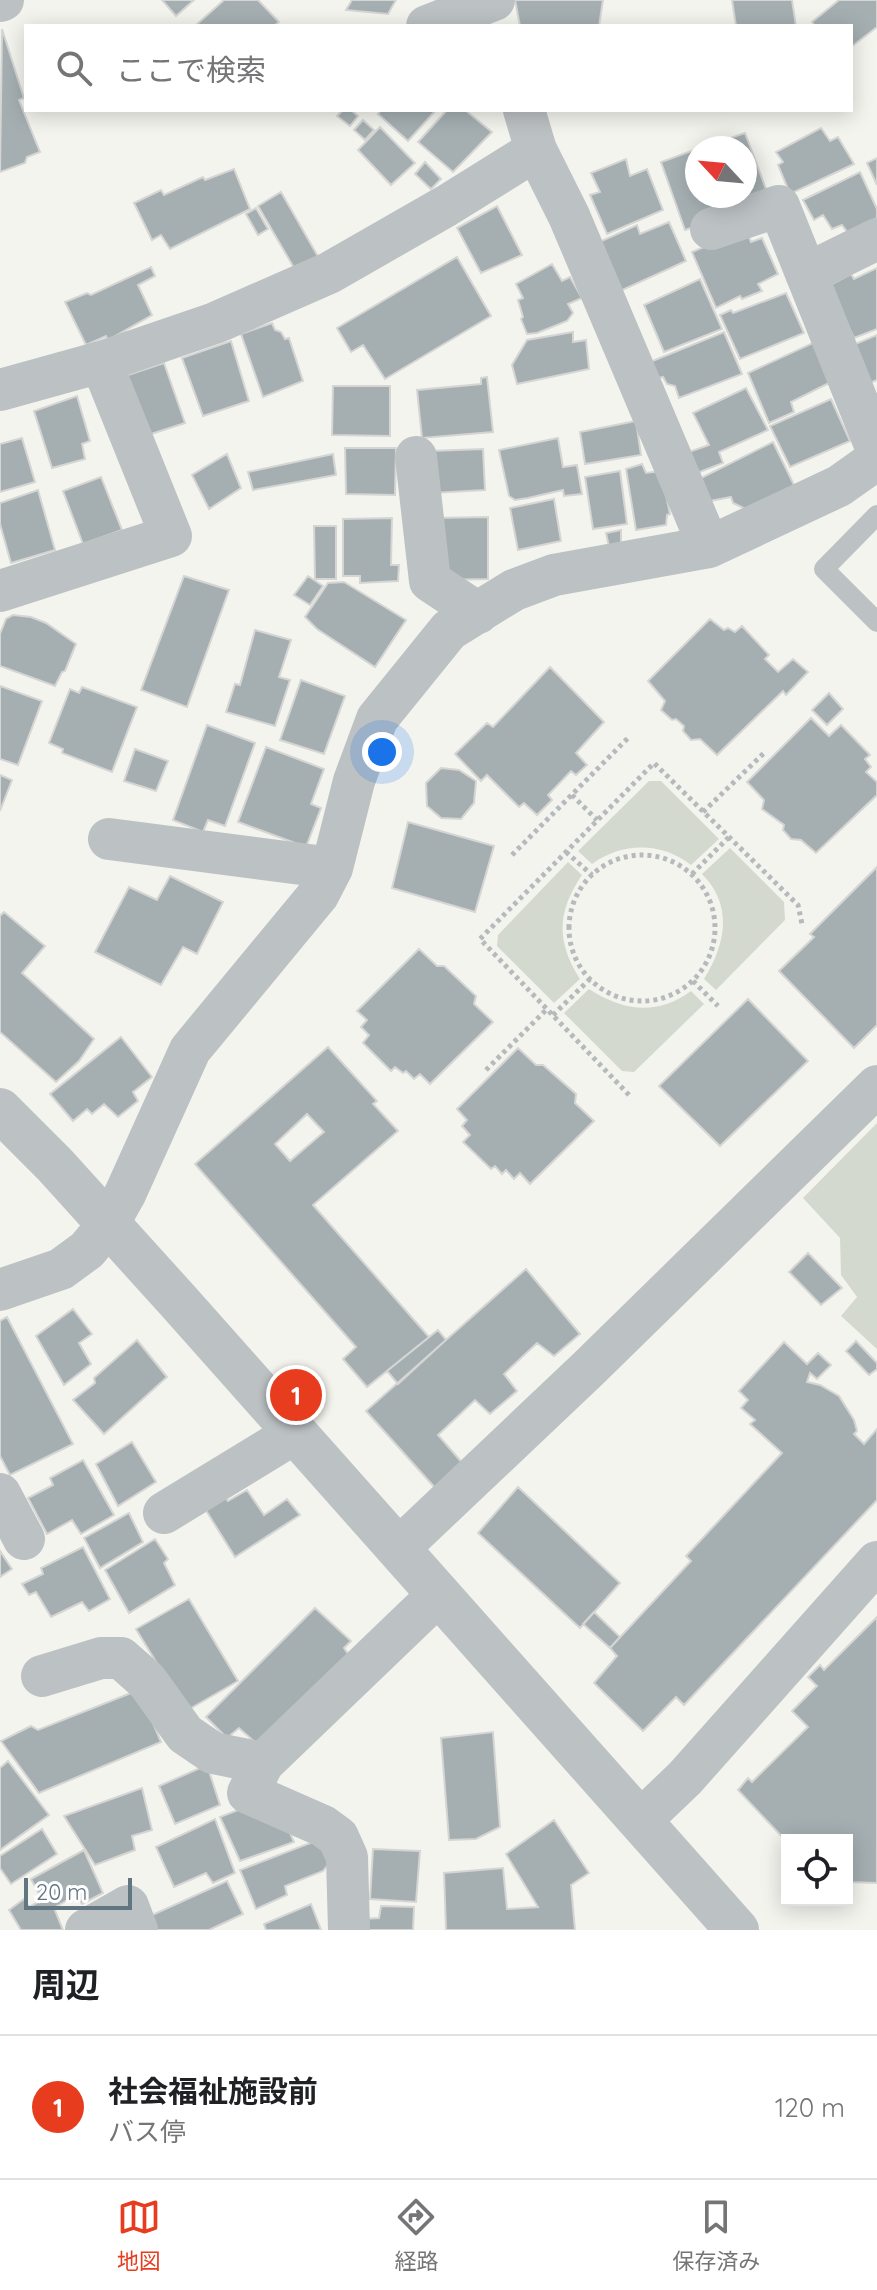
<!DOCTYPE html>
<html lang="ja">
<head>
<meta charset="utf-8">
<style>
  :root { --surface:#fff; --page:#f2f2f2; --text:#202124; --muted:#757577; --line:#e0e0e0; --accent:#e73c1d }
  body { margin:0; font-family:Quicksand,"Noto Sans JP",sans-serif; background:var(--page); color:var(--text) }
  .controls { position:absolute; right:24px; bottom:24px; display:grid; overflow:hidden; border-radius:0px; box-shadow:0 4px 20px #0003 }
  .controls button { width:72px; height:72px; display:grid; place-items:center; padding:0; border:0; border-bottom:2px solid var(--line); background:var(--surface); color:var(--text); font:40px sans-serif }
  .compass { position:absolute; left:685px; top:136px; width:72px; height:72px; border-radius:50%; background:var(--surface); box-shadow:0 4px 20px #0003; rotate:296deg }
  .scale { position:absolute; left:24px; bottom:20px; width:108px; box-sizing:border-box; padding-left:8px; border:4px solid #627681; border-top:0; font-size:22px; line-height:28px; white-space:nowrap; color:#627681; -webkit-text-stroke:6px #fff; paint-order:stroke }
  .you { position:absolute; left:382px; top:752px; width:28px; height:28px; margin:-20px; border:6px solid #fff; border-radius:50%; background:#1a73e8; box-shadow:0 0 0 12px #1a73e833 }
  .badge { display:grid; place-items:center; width:52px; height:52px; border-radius:50%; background:var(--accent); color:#fff; font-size:26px; font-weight:700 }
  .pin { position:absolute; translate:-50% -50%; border:4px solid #fff; box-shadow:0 2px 8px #0006 }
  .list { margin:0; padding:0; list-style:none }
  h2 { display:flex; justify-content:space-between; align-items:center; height:104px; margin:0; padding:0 32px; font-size:34px }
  h2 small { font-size:26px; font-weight:400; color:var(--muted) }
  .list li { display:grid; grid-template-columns:52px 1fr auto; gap:24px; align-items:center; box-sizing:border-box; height:144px; padding:0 32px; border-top:2px solid var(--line) }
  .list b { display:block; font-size:30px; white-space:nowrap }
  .list p { margin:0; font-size:26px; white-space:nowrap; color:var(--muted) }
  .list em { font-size:26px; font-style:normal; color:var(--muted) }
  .icon { flex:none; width:44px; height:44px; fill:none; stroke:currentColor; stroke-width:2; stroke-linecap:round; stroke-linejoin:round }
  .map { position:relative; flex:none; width:877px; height:1930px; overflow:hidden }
  .search { position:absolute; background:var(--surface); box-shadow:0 4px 20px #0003; left:24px; right:24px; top:24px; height:88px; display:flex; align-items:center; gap:20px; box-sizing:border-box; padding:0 28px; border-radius:0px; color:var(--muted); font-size:30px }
  .sheet { height:248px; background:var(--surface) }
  nav { display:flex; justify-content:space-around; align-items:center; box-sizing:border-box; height:112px; border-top:2px solid var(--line); background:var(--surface); font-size:22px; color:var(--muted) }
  nav a { display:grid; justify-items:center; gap:4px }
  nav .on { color:var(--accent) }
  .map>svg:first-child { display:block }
  .green { fill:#d3d9cf }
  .building { fill:#a5afb2; stroke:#d5d5d3; stroke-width:2; fill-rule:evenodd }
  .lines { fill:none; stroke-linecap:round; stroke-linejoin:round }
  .path { stroke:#b6babc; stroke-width:5; stroke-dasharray:4 4; stroke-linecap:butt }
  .service { stroke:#bcc1c4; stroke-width:20 }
  .minor { stroke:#bcc1c4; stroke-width:42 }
  .tertiary { stroke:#bcc1c4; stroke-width:44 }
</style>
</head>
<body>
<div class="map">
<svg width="877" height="1930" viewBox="0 0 877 1930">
  <rect width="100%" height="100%" fill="#f4f4ef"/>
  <!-- green -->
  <path class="green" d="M649,781H661L719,839L691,865C661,842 623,842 592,864L578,851Z
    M730,848L784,902L785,920L716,990L704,979C725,945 734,906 702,874Z
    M568,862L582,875C557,912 556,941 580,979L554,1003L497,946L498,935Z
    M589,989C623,1011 657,1016 691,991L704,1004L634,1072L622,1071L564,1013Z
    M877,1123V1349L841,1316L857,1297L841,1275L840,1238L803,1198Z"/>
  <!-- building -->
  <path class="building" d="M162,0H194L176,16Z
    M224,0H258L279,22L274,26H195Z
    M352,0H396L388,14L346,10Z
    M515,0H603L599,26H520Z
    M732,0H792L796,26H736Z
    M839,0H877V27L851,47V26H815L812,22Z
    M2,29L24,98L19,100L40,152L27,157L25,163L0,172Z
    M343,110H351L358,116L350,126L337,116Z
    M381,110H436L408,141L378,114Z
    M447,110H465L492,132L453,172L418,142Z
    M363,120L374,130L365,140L354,130Z
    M380,127L415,163L391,185L358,150Z
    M821,128L830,141L838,137L854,164L790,194L778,165L783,162L776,152Z
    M745,133L769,197L745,196V148H701Z
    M697,149V196H716L723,217L685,230L661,162Z
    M877,158V185L867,163Z
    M626,159L630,176L647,169L663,210L607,234L590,195L600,192L591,173Z
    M425,162L441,179L431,189L415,174Z
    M234,169L250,209L170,249L161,235L152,240L134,203L161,190L164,195L203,177L205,180Z
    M860,172L877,209V218L848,233L842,225L832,229L823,215L814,220L803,200Z
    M281,192L320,260L297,273L258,206Z
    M497,206L522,255L481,273L457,228Z
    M256,208L268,229L258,235L246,214Z
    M669,222L686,261L618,292L597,243L637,225L640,234Z
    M746,229L751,242L762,238L778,274L758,284L762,291L742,299L740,296L716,308L692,252Z
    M457,257L491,316L385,379L363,345L351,352L337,328Z
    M552,264L562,281L570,277L582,298L568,304L573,313L567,321L537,333L527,334L521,319L523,317L518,300L523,298L516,284Z
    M151,267L155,276L138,285L152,315L108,340L106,336L86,345L65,302L87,293L91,295Z
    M877,268V329L854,338L828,286L851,274L854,279Z
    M700,279L722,329L664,352L644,305Z
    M786,293L804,333L740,359L720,315L731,310L733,313Z
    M272,323L275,330L281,332L285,339L289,338L303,381L263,397L241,334Z
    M573,332V342L586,340L589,369L517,384L512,365L527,340Z
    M724,332L742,374L679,398L675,386L667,384L663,377L651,380L645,364Z
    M877,335V380L870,383L853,345Z
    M231,341L249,401L203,416L182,358Z
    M817,341L833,381L791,402L794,412L769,423L748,373Z
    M164,363L185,423L148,435L125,376Z
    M487,377L493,432L422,438L417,390L481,384V378Z
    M333,386H390V436L332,435Z
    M746,388L768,430L719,452L723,463L692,475L683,454L709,445L693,413Z
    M77,396L90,441L82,444L85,459L52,468L34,411Z
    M831,399L850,441L790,467L770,426Z
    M636,421L641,455L585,464L580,432Z
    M22,438L35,482L0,492V444Z
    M558,438L563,467L577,465L582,494L564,496L563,490L528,498L515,500L509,496L499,450Z
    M773,442L795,487L750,511L733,503L731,497L710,501L701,478Z
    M345,448H396L395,495L346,494Z
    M483,449L485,490L433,493L430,451Z
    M227,454L241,488L209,509L192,475Z
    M333,454L336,475L253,490L248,472Z
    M642,464L646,473L661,471L670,514L667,515L666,525L636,530L626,469Z
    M620,471L627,524L593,529L585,477Z
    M101,477L122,530L83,544L63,491Z
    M38,490L55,550L11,563L0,524V503Z
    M554,499L561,541L518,550L510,508Z
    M488,517V579L438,580L434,518Z
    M392,518L391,565H399L398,581L360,583V576H343V519Z
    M314,526H336V579H315Z
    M621,530V544L609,547L606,533Z
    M184,576L229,590L187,707L141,690Z
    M308,576L323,586L310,605L294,595Z
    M344,582L406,620L375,667L317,629L305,617L328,583Z
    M13,615L31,617L46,623L76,644L65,671L62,672L55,686L0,666V634L6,619Z
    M710,619L724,630L728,628L735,632L742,626L769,655L765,659L778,672L793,659L808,672L786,695L783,691L717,755L700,739L691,740L683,731L684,726L676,719L672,720L661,710L665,701L648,681Z
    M255,630L291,640L279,677L290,680L275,726L226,712L235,684L240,685Z
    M550,667L604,722L576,753L587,765L576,775L571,771L548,795L552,800L537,815L524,803L519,807L487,775L481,781L455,754L487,723L493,727Z
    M301,680L345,696L324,754L280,740Z
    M0,686L42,701L18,765L0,759Z
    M82,687L137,707L112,772L62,753L63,749L49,743L70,689L79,693Z
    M829,693L843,709L827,725L812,710Z
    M811,718L829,736L841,725L870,755L865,759L871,767L866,772L877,782V795L816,853L801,840L791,839L783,830L784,825L762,809L764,800L747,782Z
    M207,725L255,743L225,826L208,820L203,832L173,820Z
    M266,747L324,769L311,804L321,808L306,847L238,822Z
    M135,749L168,761L156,791L124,781Z
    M441,768L459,770L476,781L474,803L461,819L441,818L427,806L426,783Z
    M0,775L12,780L0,811Z
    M408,822L494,846L475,912L392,888Z
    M877,867V1025L854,1048L779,971L814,937L810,934Z
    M170,876L223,902L197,954L183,947L161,985L95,952L129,887L157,900Z
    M4,912L45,946L22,973L94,1039L79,1061L56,1082L0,1032V916Z
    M419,949L437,966H444L476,996L474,1004L493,1022L430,1084L420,1074L414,1079L406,1071L403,1073L395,1067L391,1071L363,1043L369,1035L361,1027L367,1020L357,1011Z
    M748,999L808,1061L720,1146L659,1086Z
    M121,1037L152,1077L133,1092L138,1101L118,1117L104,1104L92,1114L87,1109L73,1121L50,1094Z
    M328,1047L377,1101L373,1104L398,1131L313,1205L429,1337L367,1387L343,1359L356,1347L195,1164ZM307,1114L324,1132L290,1161L275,1144Z
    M518,1048L536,1065H543L576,1094L575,1103L594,1121L530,1184L520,1173L514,1179L506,1170L502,1174L495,1166L491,1169L463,1142L470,1135L462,1126L467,1120L457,1109Z
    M808,1253L842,1288L821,1305L789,1272Z
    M526,1269L580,1334L554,1356L537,1343L504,1374L517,1391L490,1414L475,1400L438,1435L465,1466L437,1490L366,1411Z
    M73,1309L92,1334L79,1343L91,1364L64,1385L36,1336Z
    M7,1317L73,1444L10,1475L0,1456V1321Z
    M438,1330L446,1340L398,1384L387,1371Z
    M137,1340L167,1377L104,1434L73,1400L95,1383L94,1378Z
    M856,1341L877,1363V1369L869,1375L846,1351Z
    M784,1342L807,1364L818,1353L831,1365L817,1379L810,1373L807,1382L820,1385L839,1396L854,1420L857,1431L854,1434L864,1444L877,1429V1500L684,1705L676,1697L643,1731L594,1683L617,1656L610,1648L691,1561L686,1556L782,1453L750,1424L755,1420L741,1408L748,1400L739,1391Z
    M132,1442L156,1482L118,1506L96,1464Z
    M83,1460L114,1515L81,1534L72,1520L47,1534L28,1498L53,1485L50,1478Z
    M518,1487L620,1583L580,1628L478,1533Z
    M247,1490L264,1515L287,1499L300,1515L235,1557L202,1504L222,1494L228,1501Z
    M129,1513L143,1542L100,1568L84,1538Z
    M155,1539L168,1559L164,1563L175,1585L129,1613L105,1570Z
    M83,1547L110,1599L89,1611L82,1602L51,1617L36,1592L29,1595L22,1584L43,1574L41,1568Z
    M0,1551L12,1569L0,1577Z
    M189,1599L238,1681L186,1711L136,1629Z
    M315,1608L351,1641L344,1648L348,1654L256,1743L239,1728L227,1738L206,1717Z
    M594,1612L620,1637L610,1648L583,1624Z
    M877,1617V1883L849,1882L847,1880V1840L787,1842L738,1790L748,1778L752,1782L808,1727L792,1711L817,1686L808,1677L820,1665L824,1670Z
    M131,1693L148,1711L161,1742L39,1793L1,1741L31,1726L38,1730Z
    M493,1732L500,1827L476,1839L449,1840L441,1738Z
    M8,1761L49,1815L0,1850V1768Z
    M207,1765L220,1805L175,1824L159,1786Z
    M142,1788L152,1830L132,1836L135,1850L95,1865L64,1816Z
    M251,1805L283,1817L294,1842L240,1861L220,1817Z
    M215,1819L235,1873L213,1883L206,1873L174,1887L156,1847Z
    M554,1820L589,1873L571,1885L575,1930H446L444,1873L503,1868L507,1909L538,1907L506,1854Z
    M42,1829L57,1854L11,1884L0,1868V1856Z
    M323,1838L331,1861L323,1871L285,1886L287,1895L256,1909L240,1870Z
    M373,1849L420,1851L416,1902L370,1899Z
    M84,1850L103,1893L82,1904L76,1895L54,1908L63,1930H21L9,1910L24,1899L29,1907L42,1900L31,1879Z
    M227,1881L243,1914L209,1930H157L150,1916Z
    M311,1904L321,1930H266L264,1924Z
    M381,1906L414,1907L413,1930H361L362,1919L379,1918Z"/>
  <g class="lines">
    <!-- path -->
    <path class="path" d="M572,795L597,820
      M703,812L764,753
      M566,852L592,875
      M569 928a73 73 0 1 1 146 0a73 73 0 1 1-146 0Z
      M512,855L628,738
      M692,874L729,837
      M693,981L718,1006
      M553,1015L590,979
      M486,1070L547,1009
      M629,1095L480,939L654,763L798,905L802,924"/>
    <!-- service -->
    <path class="service" d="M877,515L824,569L877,622"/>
    <!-- minor -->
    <path class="minor" d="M0,1L3,0
      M427,26L494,0
      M524,110L536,150L569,216L709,547
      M711,229L779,206L877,450
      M806,274L877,239
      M0,390L101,362L215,323L329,273L446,206L536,150
      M416,457L430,581L478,613
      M0,591L171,536L101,362
      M109,839L332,868
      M0,1290L61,1269L87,1250L107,1226L125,1194L190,1050L318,895L332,868L354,781L377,719L449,630L514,590L554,575L709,547L839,486L877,459
      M0,1494L24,1539
      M164,1513L295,1433
      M399,1548L588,1369L877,1086
      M42,1676L101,1658H121L147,1681L185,1734L213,1753L263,1763L439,1594
      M263,1763L248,1793L323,1826L338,1837L347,1857L349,1930
      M640,1821L685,1778L877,1562
      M86,1930L128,1906L137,1930"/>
    <!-- tertiary -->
    <path class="tertiary" d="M0,1110L55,1165L179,1302L737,1930"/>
  </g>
</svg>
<div class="controls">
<button><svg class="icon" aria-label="locate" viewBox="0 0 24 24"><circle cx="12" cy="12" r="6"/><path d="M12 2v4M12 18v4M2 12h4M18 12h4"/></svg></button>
</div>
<svg class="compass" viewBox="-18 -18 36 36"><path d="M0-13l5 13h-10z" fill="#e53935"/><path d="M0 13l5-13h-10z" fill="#757577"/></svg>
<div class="scale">20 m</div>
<div class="you"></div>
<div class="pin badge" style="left:296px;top:1395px">1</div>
<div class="search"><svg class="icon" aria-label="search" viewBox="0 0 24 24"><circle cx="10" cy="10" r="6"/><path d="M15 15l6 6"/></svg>ここで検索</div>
</div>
<section class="sheet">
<h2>周辺<small></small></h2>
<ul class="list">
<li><span class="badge">1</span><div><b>社会福祉施設前</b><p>バス停</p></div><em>120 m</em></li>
</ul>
</section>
<nav>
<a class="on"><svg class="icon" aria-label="map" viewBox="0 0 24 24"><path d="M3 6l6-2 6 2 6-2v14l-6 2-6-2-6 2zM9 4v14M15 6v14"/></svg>地図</a>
<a><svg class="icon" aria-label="directions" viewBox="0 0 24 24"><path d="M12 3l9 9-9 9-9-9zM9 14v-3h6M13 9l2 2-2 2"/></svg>経路</a>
<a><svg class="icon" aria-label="saved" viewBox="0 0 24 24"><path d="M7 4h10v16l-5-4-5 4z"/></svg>保存済み</a>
</nav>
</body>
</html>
